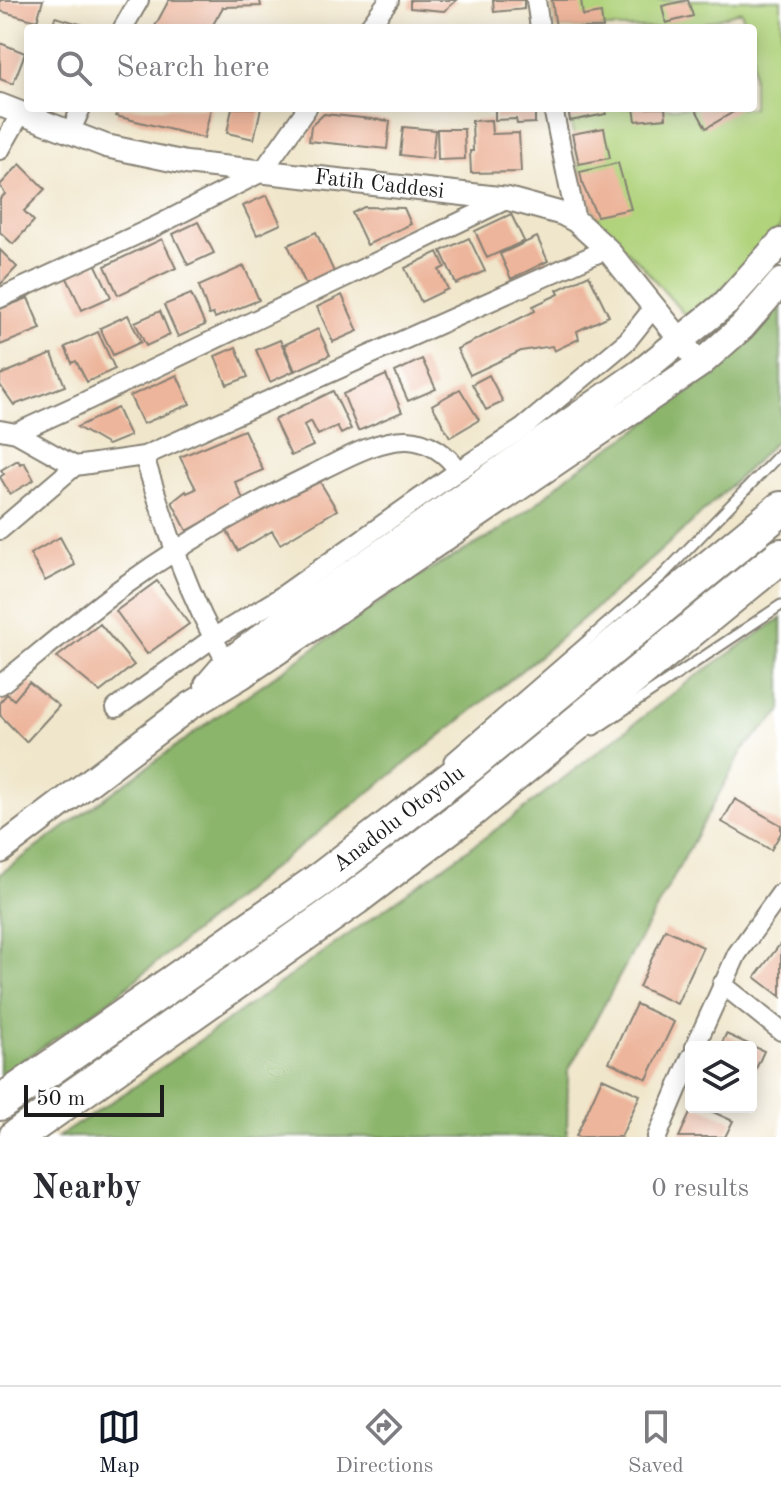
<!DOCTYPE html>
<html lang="en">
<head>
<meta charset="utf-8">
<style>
  :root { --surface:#fff; --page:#f7f7f7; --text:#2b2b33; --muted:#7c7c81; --line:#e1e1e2; --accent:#111827 }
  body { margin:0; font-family:"Old Standard TT",serif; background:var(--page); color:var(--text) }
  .controls { position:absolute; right:24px; bottom:24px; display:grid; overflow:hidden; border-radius:8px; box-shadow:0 4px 20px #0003 }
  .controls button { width:72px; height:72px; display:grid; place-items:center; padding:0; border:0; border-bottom:2px solid var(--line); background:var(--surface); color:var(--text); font:40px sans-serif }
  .scale { position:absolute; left:24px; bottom:20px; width:140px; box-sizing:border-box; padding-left:8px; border:4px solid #1c1c1c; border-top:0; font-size:22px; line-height:28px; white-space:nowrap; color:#1c1c1c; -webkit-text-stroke:6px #fff; paint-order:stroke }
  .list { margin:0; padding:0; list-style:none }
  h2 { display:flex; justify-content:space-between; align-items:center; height:104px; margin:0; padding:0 32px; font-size:34px }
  h2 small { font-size:26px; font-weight:400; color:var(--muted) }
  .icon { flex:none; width:44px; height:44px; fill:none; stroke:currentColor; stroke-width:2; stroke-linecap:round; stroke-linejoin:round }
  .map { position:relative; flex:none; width:781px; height:1137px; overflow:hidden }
  .search { position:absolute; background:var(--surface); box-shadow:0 4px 20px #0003; left:24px; right:24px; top:24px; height:88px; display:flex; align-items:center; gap:20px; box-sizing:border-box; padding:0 28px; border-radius:8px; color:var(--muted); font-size:30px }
  .sheet { height:248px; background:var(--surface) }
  nav { display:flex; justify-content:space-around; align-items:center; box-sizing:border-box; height:112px; border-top:2px solid var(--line); background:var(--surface); font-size:22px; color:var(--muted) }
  nav a { display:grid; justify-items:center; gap:4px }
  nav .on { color:var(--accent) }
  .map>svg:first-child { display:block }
  .green { fill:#b0d37c; stroke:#66784c; stroke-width:2 }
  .forest { fill:#8cb56c; stroke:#546844; stroke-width:2 }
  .building { fill:#edb59b }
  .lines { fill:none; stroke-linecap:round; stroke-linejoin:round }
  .service-casing { stroke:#868174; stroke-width:13 }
  .minor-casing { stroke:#868174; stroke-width:22 }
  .tertiary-casing { stroke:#868174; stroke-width:26 }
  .secondary-casing { stroke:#868174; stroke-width:30 }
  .motorway-casing { stroke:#868174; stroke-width:38 }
  .service { stroke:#fff; stroke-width:9 }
  .minor { stroke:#fff; stroke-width:18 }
  .tertiary { stroke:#fff; stroke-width:22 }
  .secondary { stroke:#fff; stroke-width:26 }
  .motorway { stroke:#fff; stroke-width:34 }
  .labels { text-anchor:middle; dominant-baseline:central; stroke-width:8; stroke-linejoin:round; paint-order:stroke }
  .street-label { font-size:22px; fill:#1c1c1c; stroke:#fff }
</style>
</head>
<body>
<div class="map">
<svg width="781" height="1137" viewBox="0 0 781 1137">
  <rect width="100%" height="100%" fill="#fff"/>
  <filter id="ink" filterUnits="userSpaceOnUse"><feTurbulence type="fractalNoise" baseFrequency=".0125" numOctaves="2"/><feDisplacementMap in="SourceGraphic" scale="16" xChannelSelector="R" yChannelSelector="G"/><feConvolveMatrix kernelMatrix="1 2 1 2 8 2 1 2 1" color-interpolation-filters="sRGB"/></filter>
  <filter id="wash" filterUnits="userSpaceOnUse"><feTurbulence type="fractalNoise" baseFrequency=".006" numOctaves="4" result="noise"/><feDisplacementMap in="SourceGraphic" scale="32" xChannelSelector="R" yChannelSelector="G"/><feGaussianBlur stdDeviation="1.8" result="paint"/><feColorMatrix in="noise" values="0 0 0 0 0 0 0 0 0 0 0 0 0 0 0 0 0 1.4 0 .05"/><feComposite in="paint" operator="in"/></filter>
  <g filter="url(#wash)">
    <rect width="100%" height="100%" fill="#f0e6cb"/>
    <!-- green -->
    <path class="green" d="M552,0H781V226L695,317L683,313L638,261L603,229L583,186L568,108H753V28H746L741,11L690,28H556Z"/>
    <!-- forest -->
    <path class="forest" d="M781,307V436C632,587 465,718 298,848C237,895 179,945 119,993C81,1023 40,1048 0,1076V874L223,712L416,577L493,535L535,505L569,475L641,427L753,338Z
      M781,618V712L744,748L568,1071L567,1137H58L137,1085L512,818L692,679Z"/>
    <g id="blocks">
      <!-- building -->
      <path class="building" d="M0,0H43L37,21L0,11Z
        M169,0H260L261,6L223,7L211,28H154Z
        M410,0H457L444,11L410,8Z
        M493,0H524V9L494,12Z
        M552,0H581L583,16L601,13L603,28H556Z
        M688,0L693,16L666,23L662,6Z
        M55,17L91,27L90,28H52Z
        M0,43L25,53L13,84L0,79Z
        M118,108H211L204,138L116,116Z
        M232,108H261L254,139L227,133Z
        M495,108H535V123L517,124L516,119L495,120Z
        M568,108H605L606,114L570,121Z
        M634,108H665L666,118L636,121Z
        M695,108H740L706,128Z
        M324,114L390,121L387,149L309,141L311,126Z
        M491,120L492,134L519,133L521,172L471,173L470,151H473L472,121Z
        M403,127L435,130L432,159L400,155Z
        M604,128L610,158L579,164L572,134Z
        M437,129H464L465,159L438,160Z
        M618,163L631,209L597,216L583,186L580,172Z
        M20,164L45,189L24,211L34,221L13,244L0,232V199L5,194L0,185Z
        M267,195L281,224L257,235L243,206Z
        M364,207L404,208L411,224L367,245L352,213Z
        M511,214L524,241L487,258L475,231Z
        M198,222L214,253L188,265L173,234Z
        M316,232L334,272L306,285L288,245Z
        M537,237L548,261L511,279L500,254Z
        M469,238L485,271L456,284L441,251Z
        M162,239L176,268L118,295L105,266Z
        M0,250L17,267L0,285Z
        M438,252L445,267L439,270L448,289L421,302L405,268Z
        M95,263L111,297L82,310L66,276Z
        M244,266L259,300L215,318L213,314L209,315L199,286Z
        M589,275L609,316L577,331L579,339L554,351L552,346L521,351L470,375L457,349L535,311L533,306L559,294L557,290Z
        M191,294L205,325L178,337L164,305Z
        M342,295L358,331L333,342L317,307Z
        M28,298L41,329L0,345V309Z
        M160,311L170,335L146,346L135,322Z
        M128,315L141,342L113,355L100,328Z
        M318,329L330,355L295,371L284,345Z
        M98,332L115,369L87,382L76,361L72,363L65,347Z
        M280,340L294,371L270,382L256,350Z
        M236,347L248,377L227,385L215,356Z
        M52,354L65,386L14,405L0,385V375Z
        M422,359L436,389L408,401L395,372Z
        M177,375L190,404L143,424L130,396Z
        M386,375L402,412L358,431L343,394Z
        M489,375L503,402L486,410L472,384Z
        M460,389L479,420L450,437L432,405Z
        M333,391L351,429L341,434L337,426L318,435L311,421L304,425L313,446L291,456L274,420Z
        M117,408L130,436L108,445L77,427Z
        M244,430L263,470L235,482L244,501L187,531L172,502L186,491L187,493L196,489L180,457Z
        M18,460L20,464L24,462L34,480L10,494L0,477L4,474L1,470Z
        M317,477L337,510L280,544L272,531L238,551L226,529Z
        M60,537L75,565L45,581L30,554Z
        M157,581L189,624L147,654L116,611Z
        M100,624L134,665L100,692L57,657Z
        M29,682L59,706L26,742L0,715V702L7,694L14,700Z
        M735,799L781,825V833L771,850L722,822Z
        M665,929L703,947L677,1004L639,987Z
        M781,943V997L755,977Z
        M636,1004L674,1022L647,1079L609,1062Z
        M726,1034L764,1051L751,1080V1047H720Z
        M602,1078L640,1095L621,1137H579L576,1136Z
        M693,1107H702L733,1121L725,1137H679Z"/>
    </g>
  </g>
  <g filter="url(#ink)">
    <use href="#blocks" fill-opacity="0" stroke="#868174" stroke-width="2"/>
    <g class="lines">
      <defs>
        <path id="service" d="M594,730L781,605
          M449,760L663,575L781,453"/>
        <path id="minor" d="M536,0L540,28
          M123,28L139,0
          M368,28L389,0
          M553,108L576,221
          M70,133L81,108
          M0,150L21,113
          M0,298L156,226L262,172L307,108
          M0,430L16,433L84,402L508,199
          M16,433L75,466
          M144,456C166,528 189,598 227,663
          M0,530L75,466L144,456L607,249
          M0,685C41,652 81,617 124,586C185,542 254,502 323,469C347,457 380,439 408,440C428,441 448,454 458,471
          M116,708L213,638L276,600L458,471L523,428L627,341L654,307
          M722,984L781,1031
          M695,1047L737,954L781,893
          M657,1137L691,1057"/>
        <g id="tertiary">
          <path id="s1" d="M0,105L106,146L186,163L508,199L563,214L576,221L607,249L700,364"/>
        </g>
        <path id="secondary" d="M208,685L227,663L280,623L641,372L726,303L781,242
          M0,850L190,706L242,675L700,364L742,327L781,282"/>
        <g id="motorway">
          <path id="s2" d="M0,1103L324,877L468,766L781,509"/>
          <path d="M16,1137L355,898L471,810L781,556"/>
        </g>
      </defs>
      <!-- service casing -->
      <use href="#service" class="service-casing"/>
      <!-- minor casing -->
      <use href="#minor" class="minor-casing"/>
      <!-- tertiary casing -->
      <use href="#tertiary" class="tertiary-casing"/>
      <!-- secondary casing -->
      <use href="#secondary" class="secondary-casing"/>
      <!-- motorway casing -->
      <use href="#motorway" class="motorway-casing"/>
      <!-- service -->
      <use href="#service" class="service"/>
      <!-- minor -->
      <use href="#minor" class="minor"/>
      <!-- tertiary -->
      <use href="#tertiary" class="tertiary"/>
      <!-- secondary -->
      <use href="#secondary" class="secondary"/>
      <!-- motorway -->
      <use href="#motorway" class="motorway"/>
    </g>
  </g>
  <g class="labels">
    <!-- street labels -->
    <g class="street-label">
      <text stroke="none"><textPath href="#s1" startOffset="390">Fatih Caddesi</textPath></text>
      <text stroke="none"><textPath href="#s2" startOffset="490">Anadolu Otoyolu</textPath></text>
    </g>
  </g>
</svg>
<div class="controls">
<button><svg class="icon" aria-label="layers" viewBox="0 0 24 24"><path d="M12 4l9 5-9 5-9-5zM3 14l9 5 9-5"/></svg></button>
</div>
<div class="scale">50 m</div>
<div class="search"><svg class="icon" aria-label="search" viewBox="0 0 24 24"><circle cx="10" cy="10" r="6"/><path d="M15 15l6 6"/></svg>Search here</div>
</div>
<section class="sheet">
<h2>Nearby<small>0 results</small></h2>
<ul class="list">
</ul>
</section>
<nav>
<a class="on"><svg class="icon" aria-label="map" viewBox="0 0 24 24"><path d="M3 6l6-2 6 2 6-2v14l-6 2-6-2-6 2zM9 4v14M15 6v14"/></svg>Map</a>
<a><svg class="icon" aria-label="directions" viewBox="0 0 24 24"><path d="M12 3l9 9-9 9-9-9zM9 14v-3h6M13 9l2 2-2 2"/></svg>Directions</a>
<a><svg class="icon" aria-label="saved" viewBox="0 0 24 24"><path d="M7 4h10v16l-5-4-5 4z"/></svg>Saved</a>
</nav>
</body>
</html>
